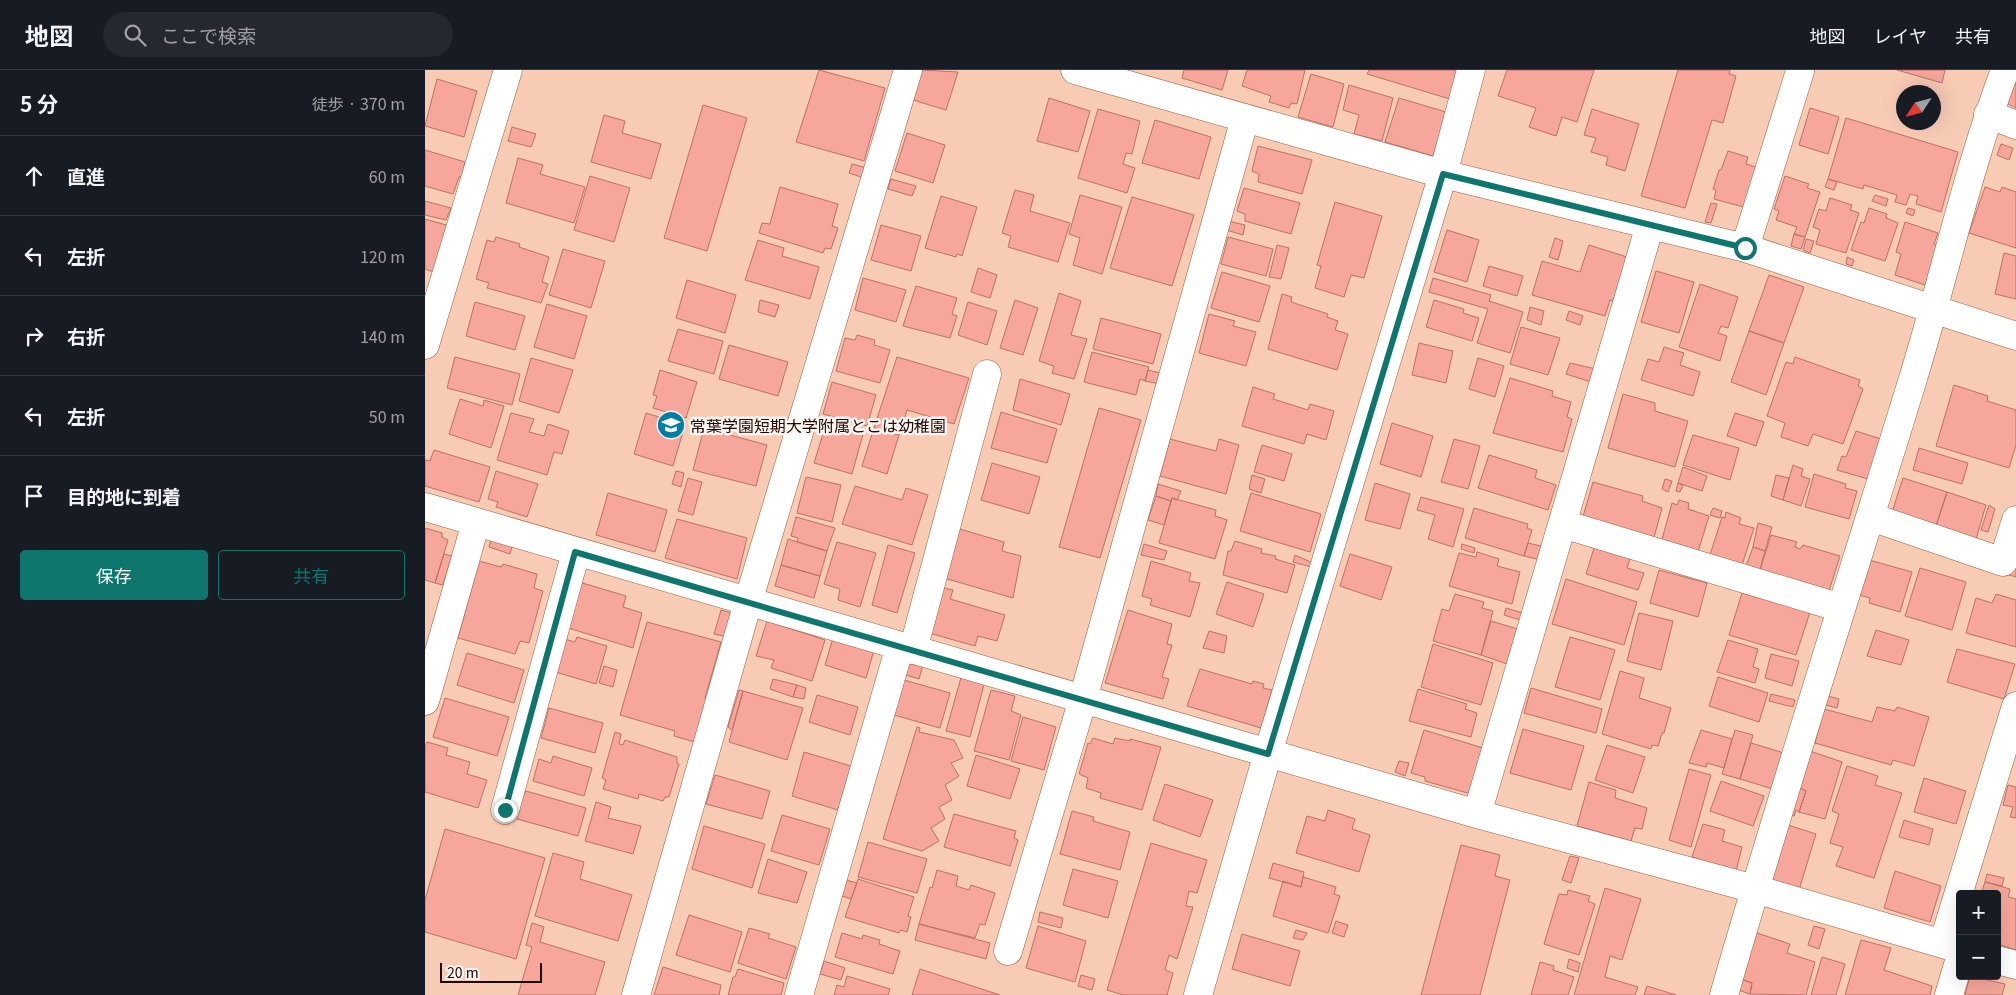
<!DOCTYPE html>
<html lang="ja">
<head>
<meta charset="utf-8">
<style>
  :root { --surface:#171b24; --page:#242831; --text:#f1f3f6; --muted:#9ea1a6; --line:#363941; --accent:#0f766e }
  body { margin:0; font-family:Georgia,"Noto Sans JP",serif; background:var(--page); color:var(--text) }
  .controls { position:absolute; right:15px; bottom:15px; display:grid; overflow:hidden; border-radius:5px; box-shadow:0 5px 20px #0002 }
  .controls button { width:45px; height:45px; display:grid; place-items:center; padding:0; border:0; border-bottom:1px solid var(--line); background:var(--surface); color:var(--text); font:25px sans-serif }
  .compass { position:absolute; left:1471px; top:15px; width:45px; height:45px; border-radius:50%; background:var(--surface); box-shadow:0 5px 20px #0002; rotate:234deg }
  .scale { position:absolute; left:15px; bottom:12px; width:102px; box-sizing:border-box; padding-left:5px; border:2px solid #200700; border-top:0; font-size:14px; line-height:18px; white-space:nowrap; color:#200700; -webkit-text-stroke:4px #fdf5f2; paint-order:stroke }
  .stop { position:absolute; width:15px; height:15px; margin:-11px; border:4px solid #0f766e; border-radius:50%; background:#fff }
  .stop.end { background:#0f766e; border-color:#fff; box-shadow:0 1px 5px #0008 }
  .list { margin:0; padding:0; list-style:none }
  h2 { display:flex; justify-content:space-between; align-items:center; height:65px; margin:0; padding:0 20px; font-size:21px }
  h2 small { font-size:16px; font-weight:400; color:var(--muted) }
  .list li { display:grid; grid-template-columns:32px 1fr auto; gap:15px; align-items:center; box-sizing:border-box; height:80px; padding:0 20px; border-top:1px solid var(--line) }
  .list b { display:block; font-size:19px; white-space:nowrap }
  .list em { font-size:16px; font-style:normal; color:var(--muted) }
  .actions { display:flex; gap:10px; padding:15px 20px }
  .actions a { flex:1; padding:11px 0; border:1px solid var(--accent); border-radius:5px; text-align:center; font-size:18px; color:var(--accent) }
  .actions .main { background:var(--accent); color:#fff }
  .icon { flex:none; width:28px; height:28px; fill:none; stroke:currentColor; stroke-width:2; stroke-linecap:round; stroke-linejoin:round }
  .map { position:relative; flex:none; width:1591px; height:925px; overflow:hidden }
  header { display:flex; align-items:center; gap:30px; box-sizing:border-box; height:70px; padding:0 25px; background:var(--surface); border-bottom:1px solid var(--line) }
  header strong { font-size:24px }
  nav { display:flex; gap:28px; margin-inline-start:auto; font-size:18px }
  .search { width:350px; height:45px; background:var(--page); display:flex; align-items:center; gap:12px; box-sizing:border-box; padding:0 18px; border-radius:28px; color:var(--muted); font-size:19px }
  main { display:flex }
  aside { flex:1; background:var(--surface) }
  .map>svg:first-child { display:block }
  .building { fill:#f7a69b; stroke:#bd7067 }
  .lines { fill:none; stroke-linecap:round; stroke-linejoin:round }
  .minor-casing { stroke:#9d5c39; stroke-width:29 }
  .minor { stroke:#fff; stroke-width:28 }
  .route { stroke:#0f766e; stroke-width:6 }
  .labels { text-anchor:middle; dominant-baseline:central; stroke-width:5; stroke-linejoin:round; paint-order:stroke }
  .poi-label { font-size:16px; fill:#200700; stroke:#fdf5f2; text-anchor:start }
</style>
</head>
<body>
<header>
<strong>地図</strong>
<div class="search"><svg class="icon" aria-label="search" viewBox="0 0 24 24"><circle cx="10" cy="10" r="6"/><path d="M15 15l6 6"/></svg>ここで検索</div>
<nav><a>地図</a><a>レイヤ</a><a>共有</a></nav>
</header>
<main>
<aside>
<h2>5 分<small>徒歩 · 370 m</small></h2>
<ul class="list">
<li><svg class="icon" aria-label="ahead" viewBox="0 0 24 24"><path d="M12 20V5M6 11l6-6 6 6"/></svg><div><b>直進</b></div><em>60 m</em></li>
<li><svg class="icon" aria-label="left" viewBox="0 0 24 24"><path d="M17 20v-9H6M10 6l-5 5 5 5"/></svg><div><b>左折</b></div><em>120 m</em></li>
<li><svg class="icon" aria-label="right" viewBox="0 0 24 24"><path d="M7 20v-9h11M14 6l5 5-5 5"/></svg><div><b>右折</b></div><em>140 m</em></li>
<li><svg class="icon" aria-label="left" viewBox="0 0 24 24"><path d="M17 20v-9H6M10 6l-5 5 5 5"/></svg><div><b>左折</b></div><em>50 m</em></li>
<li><svg class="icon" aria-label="arrive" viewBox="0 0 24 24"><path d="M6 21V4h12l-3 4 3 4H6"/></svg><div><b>目的地に到着</b></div></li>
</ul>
<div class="actions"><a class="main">保存</a><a>共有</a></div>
</aside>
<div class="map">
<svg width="1591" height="925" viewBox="0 0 1591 925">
  <rect width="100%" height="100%" fill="#f8cbb5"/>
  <!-- building -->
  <path class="building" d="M394,0L460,18L439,91L371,72Z
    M497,0L533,2L521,40L488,30Z
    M759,0H803L797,20L757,8Z
    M822,0H880L872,34L866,33L864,38L844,32L846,26L817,16Z
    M944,0H1032L1025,29L942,4Z
    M1082,0H1169L1152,52L1137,47L1131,66L1104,57L1111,38L1073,26Z
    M1253,0H1305L1304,4L1311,6L1298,53L1287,50L1260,138L1216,126Z
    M1472,0H1520L1517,13Z
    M886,4L919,14L908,57L873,47Z
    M1591,7V38L1579,32Z
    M12,9L52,21L39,67L0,56Z
    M924,15L968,28L957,71L929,64L934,45L918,40Z
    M624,28L665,41L653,82L612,71Z
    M974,28L1021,42L1008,86L960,72Z
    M278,35L322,48L282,181L239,168Z
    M1385,38L1414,47L1403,84L1374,75Z
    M673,39L715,51L707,84L701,83L698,94L710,98L702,123L653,108Z
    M1167,39L1214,54L1200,101L1181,95L1183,87L1166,82L1171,68L1159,65Z
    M179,45L200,51L197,63L236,74L226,109L166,92Z
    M1421,48L1533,82L1516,142L1491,134L1493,126L1485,124L1481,135L1470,132L1472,125L1439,115L1438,119L1403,109Z
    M730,50L786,67L774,109L717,93Z
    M87,57L111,64L106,77L83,71Z
    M482,63L520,75L508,113L470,101Z
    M1576,74L1588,78L1584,90L1572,85Z
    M833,76L887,90L877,124L833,112L834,104L827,101Z
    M0,80L40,92L37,107H34L28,124L0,116Z
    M1303,81L1323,87L1321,94L1334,98L1322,138L1289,129L1291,120L1288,119L1294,100H1296Z
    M93,88L118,95L115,104L160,117L149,153L81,133Z
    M427,94L442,98L439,108L424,103Z
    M165,106L205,118L189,172L149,160Z
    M1360,106L1384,114L1382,118L1395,122L1380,167L1369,164L1372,157L1351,150L1354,141L1349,139Z
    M466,109L491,116L487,126L463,119Z
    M1403,109L1412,112L1409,120L1400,117Z
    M355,117L413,134L407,156L413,158L406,179L400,178L398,183L334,163L337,153L345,154Z
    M1560,117L1575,122L1577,117L1591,122V178L1544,163Z
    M819,118L875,133L866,164L820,151V144L812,141Z
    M590,120L609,125L605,141L645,153L633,192L583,177L586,166L577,163Z
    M655,125L697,137L677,204L648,195L655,168L644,164Z
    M1450,125L1463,129L1461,136L1447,131Z
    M516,126L552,137L537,186L532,184L531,187L500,178Z
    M707,127L769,145L747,216L685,198Z
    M1405,128L1427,135L1425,140L1434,143L1421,183L1391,174L1395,160L1388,157L1394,139L1401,141Z
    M0,131L26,138L21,150L0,145Z
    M910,132L957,146L939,208L926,205L919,227L890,218L896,196L892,195Z
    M1286,133L1292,134L1286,153L1280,152Z
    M1444,138L1462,144L1461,148L1473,153L1460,191L1426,180L1436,152L1439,153Z
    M1483,138L1490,140L1488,146L1481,143Z
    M0,149L25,156L11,203L0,199Z
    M803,151L820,155L818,165L801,160Z
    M1480,152L1513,163L1509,174L1513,176L1500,215L1470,205L1476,184L1471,182Z
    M456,155L496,166L486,201L446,190Z
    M1022,160L1054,170L1042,212L1009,202Z
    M1369,164L1380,167L1376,179L1366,176Z
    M71,167L95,174L94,177L124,187L117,212L123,214L116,233L62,218L64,213L51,209L62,170L69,172Z
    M803,167L848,179L841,206L796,194Z
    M1130,168L1138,171L1133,190L1124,187Z
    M1381,169L1389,171L1385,183L1378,180Z
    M333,170L359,178L357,186L394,197L385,229L320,210Z
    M852,175L864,178L856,209L844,207Z
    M1164,175L1202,187L1188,231L1185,230L1180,246L1107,225L1117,191L1155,202Z
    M138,179L180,191L166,238L124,225Z
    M1579,183L1591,186V229L1570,224Z
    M1422,187L1429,190L1427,196L1421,194Z
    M1064,196L1098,206L1092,226L1058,216Z
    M553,198L572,205L565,228L546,222Z
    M1231,201L1269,212L1254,263L1216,252Z
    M797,202L845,216L834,252L786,238Z
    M1344,205L1379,217L1359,273L1324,261Z
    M438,208L481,220L471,252L430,240Z
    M1008,208L1066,225L1064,231L1098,242L1085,283L1052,273L1063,239L1004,222Z
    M262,210L311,225L300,263L251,248Z
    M1275,214L1313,227L1303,258L1296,256L1293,263L1302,266L1295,291L1254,277Z
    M491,216L532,228L527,244L532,246L525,268L478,256Z
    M634,223L656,231L646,265L662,269L649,309L627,303L629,296L614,291Z
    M857,224L867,227L866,232L903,244L902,247L913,251L910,260L923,264L912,300L843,279Z
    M335,230L354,235L350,247L333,242Z
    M590,230L613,238L598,285L575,278Z
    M1009,230L1039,239L1038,243L1054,248L1047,271L1001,257Z
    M50,232L100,246L90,280L41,266Z
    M543,232L572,241L562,275L533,265Z
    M122,234L162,246L149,289L109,277Z
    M1105,237L1119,241L1116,255L1102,250Z
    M1144,241L1158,246L1155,255L1141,250Z
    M784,244L810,251L808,256L831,262L821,296L774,283Z
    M676,248L736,264L728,294L668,279Z
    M1096,257L1135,268L1123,305L1085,294Z
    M253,259L298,271L289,304L243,291Z
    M1324,261L1359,273L1341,325L1306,312Z
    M432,265L450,270L449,275L465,280L455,313L411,301L420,268L430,270Z
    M994,273L1028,281L1021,313L987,305Z
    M304,275L363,292L353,326L294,309Z
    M1239,277L1259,283L1255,295L1275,302L1268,326L1216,310L1223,289L1234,292Z
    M667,282L724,297L720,311L715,309L711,325L659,312Z
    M30,287L95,304L87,335L22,318Z
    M472,287L544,308L529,354L482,340L474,365L449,358Z
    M1370,287L1435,310L1433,316L1438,319L1418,374L1388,364L1383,376L1356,367L1360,353L1342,346L1361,292L1368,294Z
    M106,288L148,300L134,343L94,331Z
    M1053,288L1079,296L1070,327L1044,319Z
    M1145,293L1171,299L1166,312L1141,304Z
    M235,300L272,312L261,348L228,338L232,326L228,325Z
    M723,300L739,304L735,314L720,311Z
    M1085,308L1128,321L1127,326L1146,332L1142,347L1147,349L1138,382L1068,363Z
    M595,309L645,324L636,355L588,340Z
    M407,312L451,325L442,356L398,344Z
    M1529,315L1563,326L1562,331L1591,340V375L1584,398L1511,376Z
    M828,317L850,324L848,329L883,340L885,334L909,341L901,370L882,364L879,374L817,356Z
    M1198,324L1230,333V341L1263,351L1250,397L1183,378Z
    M35,329L58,336L59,330L79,336L66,378L24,364Z
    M674,338L716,350L675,488L634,477Z
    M576,342L632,359L622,393L566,378Z
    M86,343L109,349L104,362L119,366L123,354L144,361L137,384L129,382L122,405L72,390Z
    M221,343L260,355L248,396L209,384Z
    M1310,343L1339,352L1331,376L1302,366Z
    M967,353L1008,366L996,407L955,394Z
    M401,354L438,364L427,404L389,393Z
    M279,358L342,375L331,416L268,400Z
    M449,358L474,365L462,404L437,396Z
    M1431,361L1459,370L1443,409L1412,400L1417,386L1421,387Z
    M1268,365L1314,378L1305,410L1258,395Z
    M745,369L791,381L794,369L814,375L801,424L735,406Z
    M1029,369L1055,376L1043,419L1016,412Z
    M837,375L867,384L859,411L829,402Z
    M1494,378L1543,393L1537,414L1488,400Z
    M9,380L65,397L54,432L0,416V390L5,391Z
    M1064,385L1112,400L1110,408L1131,415L1123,440L1053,418Z
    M567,393L615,407L604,444L556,430Z
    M1368,395L1378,399L1376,406L1385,409L1376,436L1358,430Z
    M1258,397L1282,406L1277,421L1253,413Z
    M71,401L113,414L102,447L71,437L73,432L63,429Z
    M251,401L259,403L256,417L247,414Z
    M1389,404L1421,414L1420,418L1432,421L1424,449L1380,437Z
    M827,405L840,409L836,423L824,419Z
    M1351,405L1364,408L1358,430L1346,426Z
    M381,407L416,415L407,452L372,443Z
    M263,408L277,412L268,445L253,441Z
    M1478,408L1522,422L1511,456L1467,442Z
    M1240,409L1247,411L1243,422L1237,419Z
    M1168,412L1218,426L1217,431L1237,438L1228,471L1157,450Z
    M950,413L985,424L975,459L940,450Z
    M1253,413L1258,415L1255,422L1251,421Z
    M733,414L756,421L752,430L747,428L746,431L731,426Z
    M430,416L477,430L481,418L503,425L487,475L417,454Z
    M1522,422L1561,435L1551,469L1511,456Z
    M183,423L242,440L230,482L171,465Z
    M826,423L896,444L885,482L815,461Z
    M731,426L746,431L739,455L723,450Z
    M996,427L1039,439L1028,477L1003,469L1010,445L992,440Z
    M747,428L791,440L790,446L802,450L790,489L734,473Z
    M1254,430L1264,433L1263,439L1284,446L1272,485L1236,473L1247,433L1252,435Z
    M1564,435L1570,439L1563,462L1556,460Z
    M1049,438L1103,454L1102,458L1107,460L1099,486L1040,468Z
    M1288,438L1297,441L1295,448L1285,445Z
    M1301,442L1316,448L1314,454L1329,458L1316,498L1284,488L1297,447L1300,448Z
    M371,447L410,458L402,481L372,472L373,468L366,466Z
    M252,449L322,468L312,509L240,488Z
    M1333,453L1347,457L1340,481L1328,477Z
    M528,457L579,472L577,481L596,486L588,528L512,506Z
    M0,458L17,463V467L23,470L10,513L0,510Z
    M1346,465L1372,472L1370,477L1375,479L1378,475L1415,486L1403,524L1334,503Z
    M67,466L88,473L85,484L64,477Z
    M363,469L402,481L395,506L356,495Z
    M810,471L837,479L836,483L851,486L850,489L870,495L862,523L798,505L803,481H806Z
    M412,472L451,483L435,537L413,530L415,519L399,514Z
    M1103,473L1120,477L1116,490L1099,486Z
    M719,474L742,481L739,490L716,485Z
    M1037,474L1050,478L1049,483L1036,479Z
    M463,475L490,483L472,543L447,535Z
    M1170,475L1206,485L1202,498L1219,503L1213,520L1161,504Z
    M1328,477L1340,481L1334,503L1320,499Z
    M1052,482L1074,489L1072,496L1095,502L1087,534L1024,516L1034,483L1051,487Z
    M19,484L27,486L18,515L10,513Z
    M925,484L967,497L956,530L915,516Z
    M870,485L888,493L886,497L868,492Z
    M1444,490L1487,502L1475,542L1444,533L1445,528L1434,525Z
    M54,491L76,497L78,494L112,504L109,518L118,521L104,573L95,571L90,584L33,568Z
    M726,491L766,503L764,511L775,513L765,547L725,535L727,529L717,526Z
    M1591,491V507L1581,504Z
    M356,495L395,506L389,528L350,516Z
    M1495,498L1541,512L1527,560L1480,546Z
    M1234,500L1282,513L1273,547L1225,533Z
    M1141,509L1212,532L1199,575L1127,554Z
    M154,512L201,526L198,537L217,543L208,578L140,557Z
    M802,512L839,524L828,557L791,544Z
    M511,516L528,520L525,529L580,545L572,571L553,566L550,576L497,561Z
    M1317,523L1385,542L1371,585L1304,565Z
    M1030,524L1059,532L1057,538L1068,541L1056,585L1008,571L1017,539L1024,541Z
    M1571,524L1591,530V577L1541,563L1551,528L1567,533Z
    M1081,538L1101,544L1098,551L1079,545Z
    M296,540L310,544L302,567L289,564Z
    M703,540L747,554L742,574L747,575L737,607L744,609L738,629L680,613Z
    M1214,543L1248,551L1236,600L1202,591Z
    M342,551L400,570L387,611L346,598L349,590L331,586Z
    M1066,551L1096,560L1085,595L1056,585Z
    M222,552L296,572L280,628L285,630L273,673L249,666L250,661L195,645Z
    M1451,560L1484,570L1476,595L1442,586Z
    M784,561L802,566L799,583L778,578Z
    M152,567L182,576L171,614L127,601L136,568L150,572Z
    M1145,567L1190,580L1175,630L1130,617Z
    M408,568L449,580L441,608L400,595Z
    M1303,570L1333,579L1328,597L1334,599L1330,613L1292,602Z
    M1008,574L1068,593L1056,635L996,617Z
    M1532,579L1590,594L1579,629L1522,612Z
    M42,583L99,600L89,633L32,615Z
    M1346,584L1374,591L1367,616L1340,608Z
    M484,592L498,595L494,609L481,605Z
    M179,596L192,600L188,617L174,613Z
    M775,599L827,614L828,611L839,614L838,618L847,620L836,658L762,636Z
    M1195,601L1219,608L1214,628L1246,638L1239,663H1237L1233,676L1227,675L1226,679L1177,664Z
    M537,604L560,611L545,667L521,661Z
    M1293,607L1343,623L1334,652L1284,636Z
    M348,609L372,615L368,627L345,619Z
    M479,610L525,623L515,658L469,645Z
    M372,615L381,618L379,629L368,627Z
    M1106,618L1177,639L1171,663L1099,643Z
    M993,619L1042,634L1040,639L1052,643L1046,667L984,651Z
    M314,620L318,621L307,660L303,657Z
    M566,620L590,626L586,641L596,645L584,690L549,681Z
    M318,621L378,638L362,690L304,672Z
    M1346,624L1370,630L1368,637L1344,631Z
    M392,625L433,637L425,665L384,652Z
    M1403,626L1414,629L1412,638L1401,635Z
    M20,628L84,647L72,686L8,667Z
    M1452,637L1470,641L1472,637L1504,647L1489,696L1468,690L1466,695L1390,673L1399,639L1447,652Z
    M124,638L178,653L170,683L116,668Z
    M598,647L631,657L619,700L586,691Z
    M492,657L495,658L494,662L529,670L538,688L526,693L534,706L520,715L527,730L514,737L520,749L506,758L514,771L497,781L458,769Z
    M1098,659L1159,676L1146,720L1085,703Z
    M999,660L1058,678L1046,724L1000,711V707L986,703Z
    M1276,660L1307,669L1299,698L1282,693L1281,697L1264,693Z
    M1310,660L1328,665L1315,709L1297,704Z
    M190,662L196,664L194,674L198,675L200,670L252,687V693L254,694L244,727H240L238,731L214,724L213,729L178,719L181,710L177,708Z
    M668,668L688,674L690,668L705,671V669L736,677L717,740L675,728L676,723L661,718L663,708L654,704L663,673L665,674Z
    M2,672L23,678L21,685L45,692L42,704L62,710L53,738L0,722V676Z
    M1326,673L1359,683L1348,719L1315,709Z
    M1182,675L1220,687L1208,723L1170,710Z
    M1385,681L1417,692L1400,749L1374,742L1381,721L1373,717Z
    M379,682L426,696L413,740L367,726Z
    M551,685L595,699L585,729L542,716Z
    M128,686L167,698L159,726L108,711L114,689L126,693Z
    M974,691L984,693L980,706L970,702Z
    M1422,696L1453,706L1450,715L1477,723L1449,808L1411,796L1418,777L1405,773L1414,744L1407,741Z
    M1264,699L1286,705L1266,777L1244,770Z
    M290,705L345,721L337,749L281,734Z
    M1499,708L1541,721L1531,754L1489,742Z
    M1296,711L1339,726L1328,756L1285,741Z
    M1164,712L1191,720L1190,728L1222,738L1217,759L1210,758L1206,771L1152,756Z
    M740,714L788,730L775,767L728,750Z
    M1583,715L1591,717V748L1585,747L1588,737L1578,735Z
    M1373,717L1381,721L1374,742L1371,740L1369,746L1364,745Z
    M101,721L161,738L153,766L85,747L91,723L99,725Z
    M171,732L186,737L183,748L216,756L208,784L160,771Z
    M903,740L930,749L927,759L945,765L934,802L871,783L882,746L900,751Z
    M647,741L669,747L668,751L705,762L695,800L635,784Z
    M529,744L591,761L589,768L593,770L585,796L519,777Z
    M357,745L405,759L394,795L346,781Z
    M1479,750L1508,759L1504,775L1474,767Z
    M1278,754L1300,760L1297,771L1317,777L1311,801L1267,787Z
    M1363,755L1391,764L1374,820L1345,811Z
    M279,756L340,774L327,818L267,799Z
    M20,759L120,788L91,889L0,862V830Z
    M443,772L502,789L492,823L433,807Z
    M726,773L782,790L772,823L764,821L761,836L768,837L752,889L744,885L740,900L748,903L742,925H698L682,920Z
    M1036,775L1075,785L1070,806L1085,810L1055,925H996Z
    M128,783L159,792L155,809L207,825L193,871L110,846Z
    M1145,786L1154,788L1146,813L1137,810Z
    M343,789L382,802L372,833L333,823Z
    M848,793L879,802L876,817L844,808Z
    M648,799L693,811L683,848L638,835Z
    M512,800L533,806L531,816L544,820L546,815L570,823L560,855L555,854L550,868L494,854L505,817L507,818Z
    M1470,801L1516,816L1505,852L1459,838Z
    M1562,804L1579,808L1577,816L1560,812Z
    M878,807L911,817L909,824L915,826L903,863L848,846L858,811L876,817Z
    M433,809L489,827L483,846L486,847L482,862L475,860L474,863L420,847Z
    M421,810L432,813L426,829L417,826Z
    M1560,812L1585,819L1583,827L1591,829V880L1572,874V824H1556Z
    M1180,818L1216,829L1197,890L1185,886L1180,907L1213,917L1210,925H1149Z
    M1143,820L1165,826L1163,831L1170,834L1154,885L1119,874L1134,824L1142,825Z
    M615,842L638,848L636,858L613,852Z
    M264,845L317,862L305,902L251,885Z
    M911,851L923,855L919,867L907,863Z
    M107,853L119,857L115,872L180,892L170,925H93L107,877L101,875Z
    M494,854L565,873L561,889L490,870Z
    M613,856L661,871L650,912L601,898Z
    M1389,856L1400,859L1394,879L1383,875Z
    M324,858L345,864L343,868L371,877L361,909L313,893Z
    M871,860L882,863L878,870L868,868Z
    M1329,862L1365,874L1362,883L1390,892L1381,925L1325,924L1327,913L1316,909Z
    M417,863L437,869L438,865L455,870L454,874L475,881L468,904L410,887Z
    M817,864L875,881L865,916L807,899Z
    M1436,870L1466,878L1459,900L1507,916L1505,925H1420Z
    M1397,887L1420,894L1411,925H1386Z
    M1144,889L1155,893L1153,902L1142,898Z
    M399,891L420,898L416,910L395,904Z
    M1115,892L1129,896L1128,900L1149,907L1143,925H1106Z
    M238,897L296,915L294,925H229Z
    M313,899L359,913L356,925H303L308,907H310Z
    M495,899L575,925H487Z
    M656,905L670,909L667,920L653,916Z
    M422,906L465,919L463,925H409L412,915L419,917Z
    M1545,906L1580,914L1577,925H1540Z
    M1316,909L1327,913L1325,924L1313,920Z
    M1222,916L1251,925H1219Z"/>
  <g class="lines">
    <defs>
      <path id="minor" d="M650,0L1018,104L1320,178L1591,266
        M1563,44L1591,55
        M1320,178L1375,1
        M0,275L83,0
        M0,437L1052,744L1330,819L1535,879
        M1446,447L1578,492L1591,450
        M1138,454L1416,538
        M488,580L562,304
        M0,631L51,452
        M80,740L151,482
        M1052,744L1225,155
        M1518,874L1591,636
        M583,881L658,629L820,48
        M1572,890L1591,895
        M211,925L323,532L483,0
        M374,925L475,576
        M773,925L843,683L1018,104L1046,0
        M1299,925C1358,720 1424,516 1487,312C1519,208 1542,101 1580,0
        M1524,925L1535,888"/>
    </defs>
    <!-- minor casing -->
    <use href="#minor" class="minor-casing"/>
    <!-- minor -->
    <use href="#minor" class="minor"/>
  </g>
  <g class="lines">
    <!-- route -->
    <path class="route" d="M80,740L150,482L843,684L1018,104L1320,178"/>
  </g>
  <!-- icons -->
  <defs>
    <symbol id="school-disc" viewBox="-11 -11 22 22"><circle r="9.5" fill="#007ea4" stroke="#fdf5f2"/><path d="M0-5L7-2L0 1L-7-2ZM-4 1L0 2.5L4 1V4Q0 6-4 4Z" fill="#fff"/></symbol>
  </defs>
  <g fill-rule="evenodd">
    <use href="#school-disc" x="230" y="339" width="32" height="32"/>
  </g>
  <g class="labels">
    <!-- poi labels -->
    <g class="poi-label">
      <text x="265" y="355">常葉学園短期大学附属とこは幼稚園</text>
    </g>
  </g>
</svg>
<div class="controls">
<button>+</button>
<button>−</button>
</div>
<svg class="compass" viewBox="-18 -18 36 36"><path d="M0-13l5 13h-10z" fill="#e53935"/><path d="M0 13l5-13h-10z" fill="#9ea1a6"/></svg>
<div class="scale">20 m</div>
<div class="stop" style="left:1320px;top:178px"></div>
<div class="stop end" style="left:80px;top:740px"></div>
</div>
</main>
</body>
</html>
